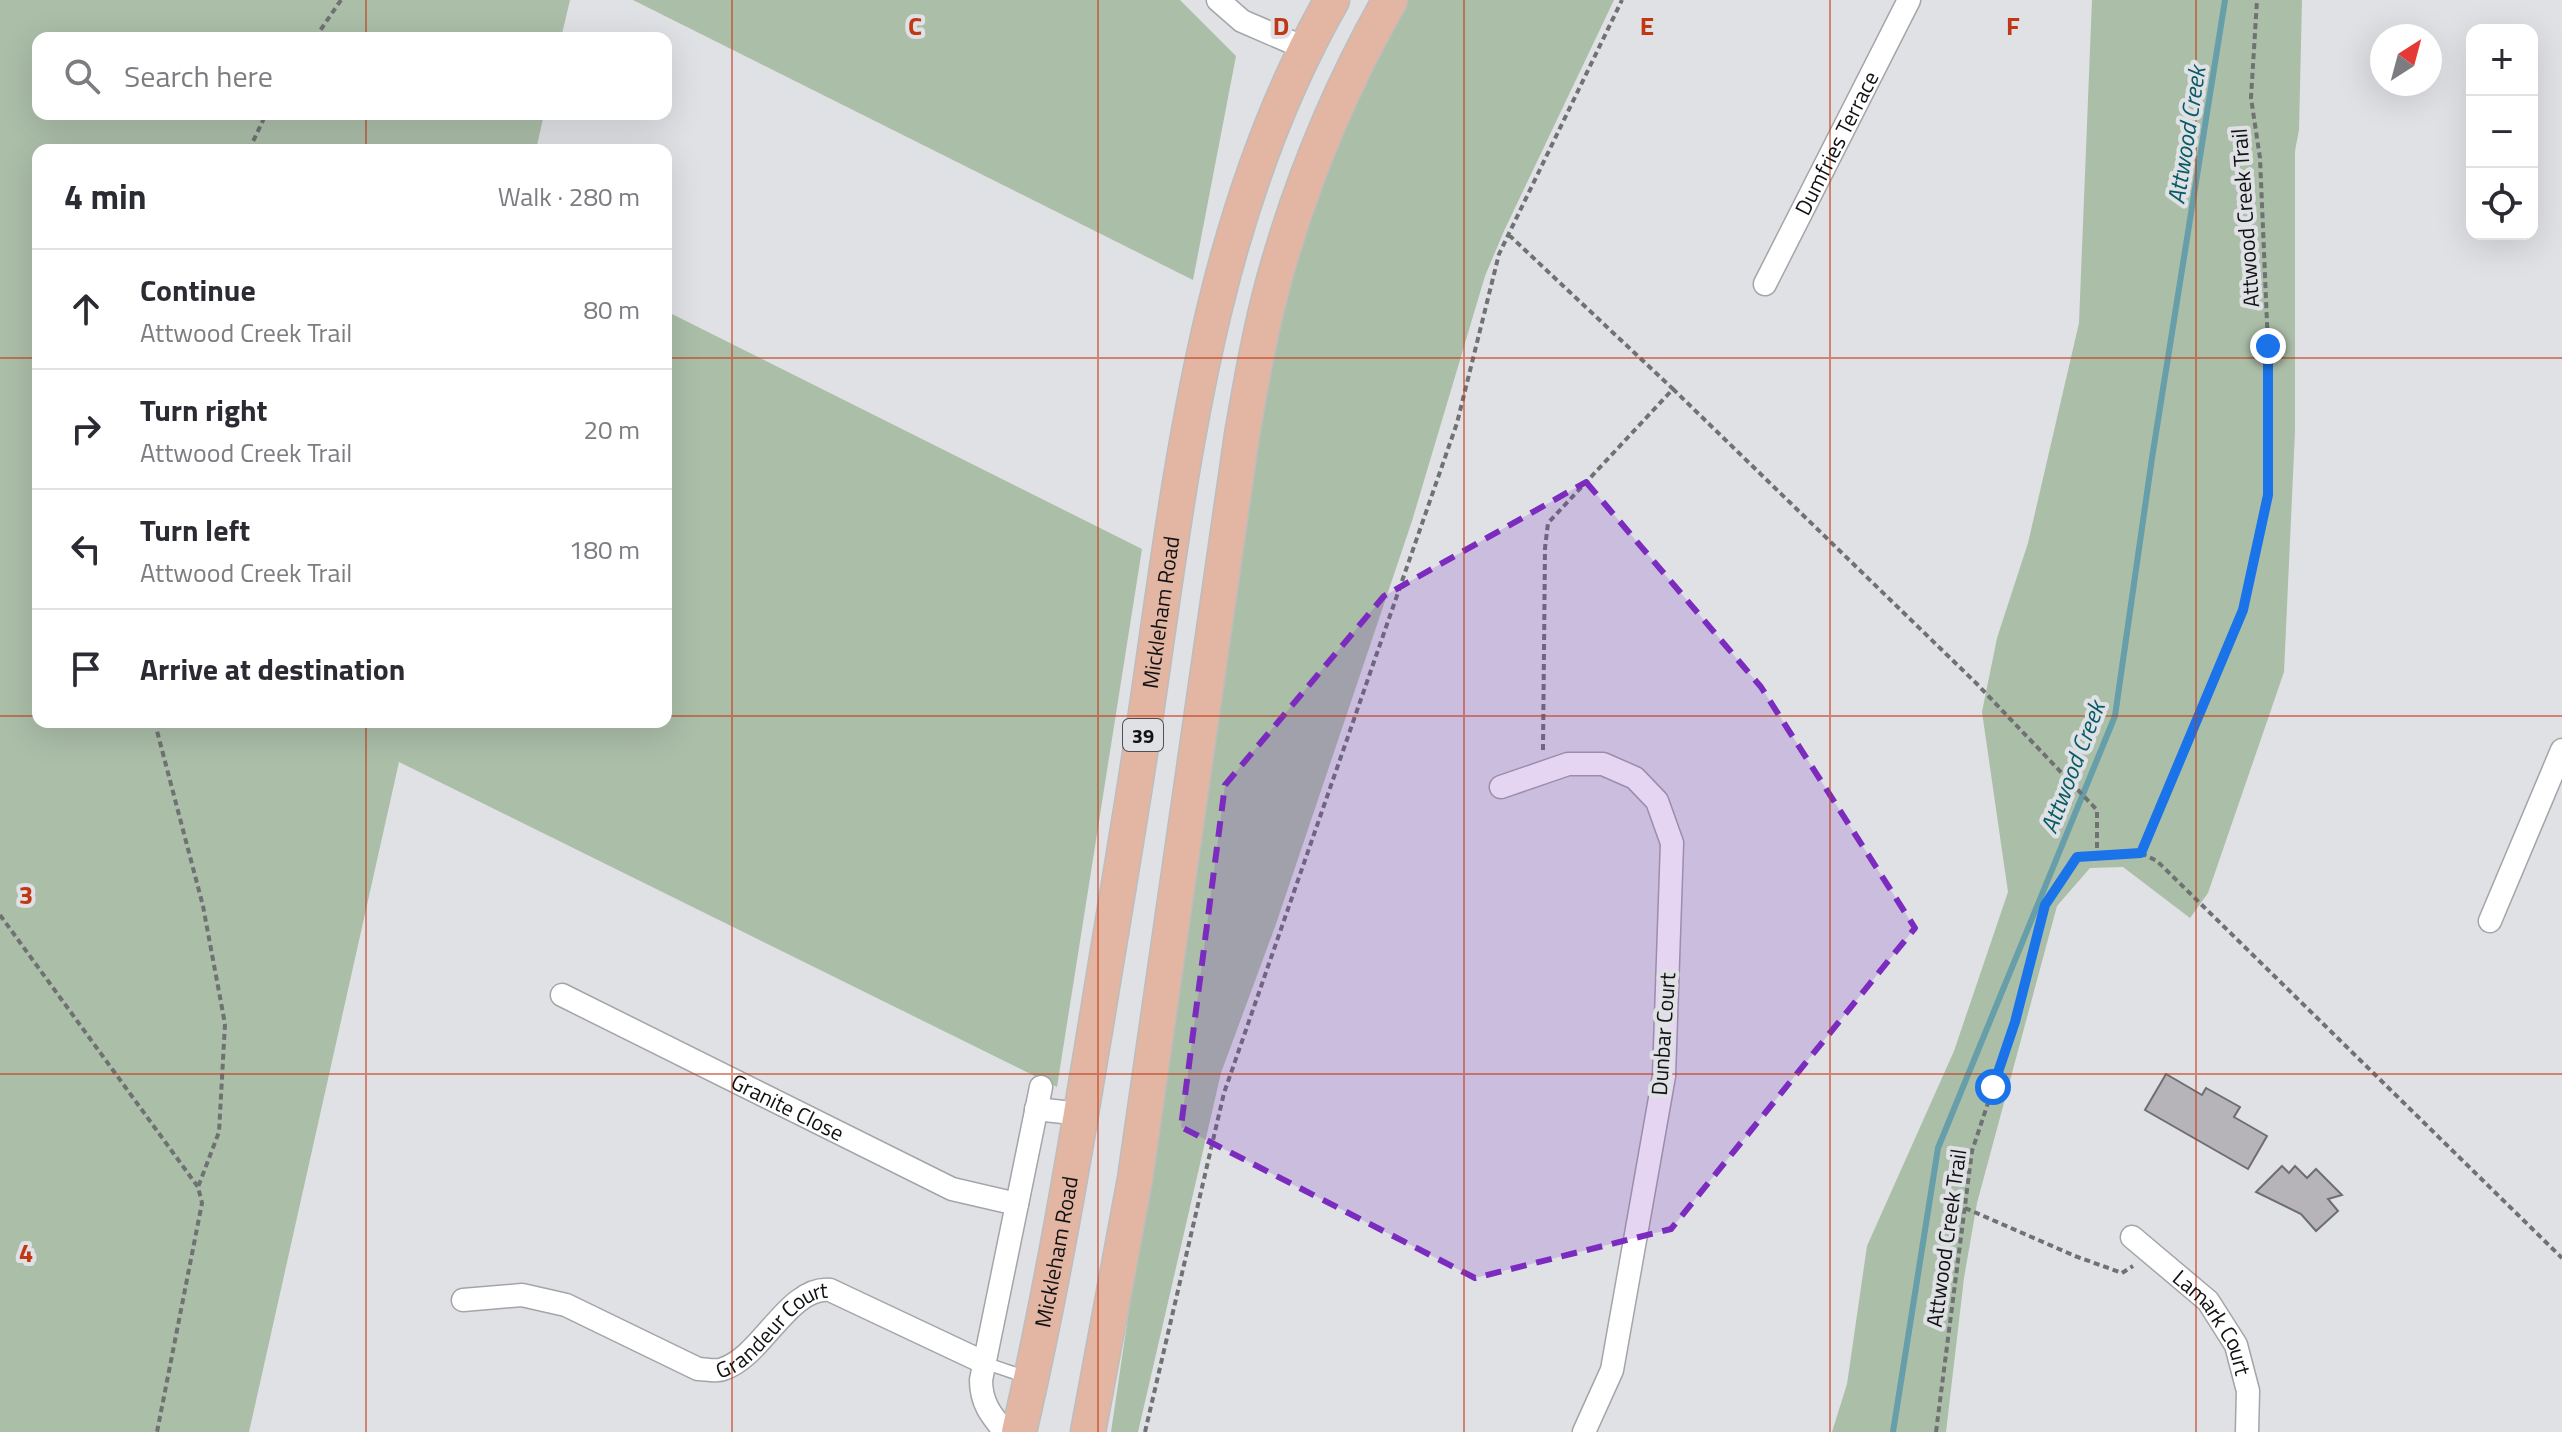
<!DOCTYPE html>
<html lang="en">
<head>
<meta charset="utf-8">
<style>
  :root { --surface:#fff; --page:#f7f7f7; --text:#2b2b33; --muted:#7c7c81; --line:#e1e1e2 }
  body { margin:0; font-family:"Titillium Web",sans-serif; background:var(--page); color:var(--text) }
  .controls { position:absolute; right:24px; top:24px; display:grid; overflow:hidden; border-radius:16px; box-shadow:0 8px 32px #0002 }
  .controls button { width:72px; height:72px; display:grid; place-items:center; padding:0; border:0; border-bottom:2px solid var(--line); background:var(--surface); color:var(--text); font:40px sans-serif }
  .compass { position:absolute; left:2370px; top:24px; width:72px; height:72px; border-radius:50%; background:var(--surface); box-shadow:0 8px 32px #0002; rotate:36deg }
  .stop { position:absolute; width:24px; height:24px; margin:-18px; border:6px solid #1a73e8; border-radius:50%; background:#fff }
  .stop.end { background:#1a73e8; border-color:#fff; box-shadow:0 2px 8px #0008 }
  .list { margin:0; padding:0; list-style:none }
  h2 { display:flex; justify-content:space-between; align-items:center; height:104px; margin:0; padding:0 32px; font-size:34px }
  h2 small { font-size:26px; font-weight:400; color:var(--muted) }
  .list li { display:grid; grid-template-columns:52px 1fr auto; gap:24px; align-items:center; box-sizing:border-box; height:120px; padding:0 32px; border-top:2px solid var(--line) }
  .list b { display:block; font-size:30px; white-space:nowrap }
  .list p { margin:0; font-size:26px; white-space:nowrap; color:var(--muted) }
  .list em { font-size:26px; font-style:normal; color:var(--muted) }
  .icon { flex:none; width:44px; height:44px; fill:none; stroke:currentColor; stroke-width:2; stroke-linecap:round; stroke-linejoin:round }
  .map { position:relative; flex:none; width:2562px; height:1432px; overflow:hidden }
  .search { position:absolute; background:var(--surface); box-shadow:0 8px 32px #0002; left:32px; top:32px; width:640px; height:88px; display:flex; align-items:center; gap:20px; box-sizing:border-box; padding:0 28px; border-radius:16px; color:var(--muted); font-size:30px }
  .panel { position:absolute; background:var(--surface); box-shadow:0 8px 32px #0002; left:32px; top:144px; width:640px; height:584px; border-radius:16px }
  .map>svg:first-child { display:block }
  .green { fill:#abbea8 }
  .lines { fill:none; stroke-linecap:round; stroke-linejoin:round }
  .stream { stroke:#669ea9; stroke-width:6 }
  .building { fill:#b6b4b8; stroke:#6e6d70; stroke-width:2 }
  .lane-casing { stroke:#a3a5a8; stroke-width:14 }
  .street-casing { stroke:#a3a5a8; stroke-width:25 }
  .primary-casing { stroke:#bcbdbd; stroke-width:37 }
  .path { stroke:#6f7173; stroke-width:4; stroke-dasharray:6 4; stroke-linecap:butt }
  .lane { stroke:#fff; stroke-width:11 }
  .street { stroke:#fff; stroke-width:22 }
  .primary { stroke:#e3b5a3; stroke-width:34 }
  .route { stroke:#1a73e8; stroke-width:10 }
  .marked { fill:#7b2cbf; fill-opacity:0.2; stroke:#7b2cbf; stroke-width:6; stroke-dasharray:16 10; stroke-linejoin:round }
  .grid { fill:none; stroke:#c13714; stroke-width:2; stroke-opacity:0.55 }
  .labels { text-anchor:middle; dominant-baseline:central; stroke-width:8; stroke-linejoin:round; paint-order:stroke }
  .shield { fill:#dfe1e5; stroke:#4f5052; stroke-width:2 }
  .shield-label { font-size:20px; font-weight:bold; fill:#111213 }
  .street-label { font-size:22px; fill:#111213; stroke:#dfe1e5 }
  .water-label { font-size:24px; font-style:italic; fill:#065b66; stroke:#dfe1e5 }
  .grid-label { font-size:26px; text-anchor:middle; font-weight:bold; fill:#c13714; stroke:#dfe1e5; stroke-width:8; stroke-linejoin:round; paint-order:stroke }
</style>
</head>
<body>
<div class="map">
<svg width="2562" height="1432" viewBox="0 0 2562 1432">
  <rect width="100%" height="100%" fill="#dfe1e5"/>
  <!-- green -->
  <path class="green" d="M0,0H570L561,38H38V114H544L536,150H38V722H666V311L1142,549L1057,1087L399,762L249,1432H0Z
    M633,0H1180L1236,56L1193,280Z
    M1407,0H1614L1504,231L1485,276L1412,521L1276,924L1221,1073L1138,1432H1111L1270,355L1295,257L1359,87Z
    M2092,0H2302L2299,130L2295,151V431L2284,672L2208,893L2190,918L2123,867L2090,868L2057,906L1977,1203L1964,1278L1946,1432H1832L1847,1384L1867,1246L1954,1051L2008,892L1982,712L1997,638L2028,543L2079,323Z"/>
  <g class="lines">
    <!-- stream -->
    <path class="stream" d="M1893,1432L1938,1148L2115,716L2152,458L2225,0"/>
  </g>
  <!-- building -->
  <path class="building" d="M2166,1074L2202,1095L2206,1088L2240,1107L2234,1117L2267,1136L2248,1169L2145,1110Z
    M2282,1166L2289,1173L2295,1166L2307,1178L2316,1169L2342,1195L2328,1199L2338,1211L2316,1231L2301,1214L2256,1192Z"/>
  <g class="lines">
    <defs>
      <path id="lane" d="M985,1363L1026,1377"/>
      <g id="street">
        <path d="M1218,0L1242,21L1307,49"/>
        <path id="s1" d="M1765,284L1909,0"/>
        <path d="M1501,787L1568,764H1603L1635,778L1657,801L1672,843L1664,1076L1612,1370L1584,1432"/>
        <path d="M2490,921L2562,750"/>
        <path id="s2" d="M562,995L952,1189L1017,1204"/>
        <path d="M1036,1109L1081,1114"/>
        <path id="s3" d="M2132,1237L2208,1301L2236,1345L2248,1391L2247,1432"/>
        <path id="s4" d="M463,1300L522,1295L566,1305L698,1369C706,1369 716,1372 723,1369C762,1357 788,1286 830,1290L985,1363"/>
        <path d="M1005,1432C991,1415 981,1403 981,1380L1041,1087"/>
      </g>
      <g id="primary">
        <path id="s5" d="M1019,1432C1051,1295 1074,1157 1097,1018C1112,925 1128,833 1142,740C1180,488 1203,226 1332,0"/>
        <path d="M1088,1432L1135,1179L1242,435C1251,383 1260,331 1274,280C1301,182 1340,88 1390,0"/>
      </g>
    </defs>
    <!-- lane casing -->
    <use href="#lane" class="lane-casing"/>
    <!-- street casing -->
    <use href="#street" class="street-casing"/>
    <!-- primary casing -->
    <use href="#primary" class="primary-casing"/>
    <!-- path -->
    <path class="path" d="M315,38L341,0
      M249,150L266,114
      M1509,235L1673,389
      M159,722L157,731L203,906L225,1024L219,1132L198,1187
      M1543,750L1545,548L1548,523L1673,389L1977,684L2097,810V856
      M2141,853L2157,861L2562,1258
      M0,915L198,1187L202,1203L157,1432
      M1965,1208L2075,1256L2122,1273L2133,1266
      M1145,1432L1224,1093L1457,423L1499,254L1622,0
      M1936,1432L1972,1151L2015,1022L2045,905L2077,857L2141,853L2243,610L2268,495V346L2260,158L2251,98L2257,0"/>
    <!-- lane -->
    <use href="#lane" class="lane"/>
    <!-- street -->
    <use href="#street" class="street"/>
    <!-- primary -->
    <use href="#primary" class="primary"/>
  </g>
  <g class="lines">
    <!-- route -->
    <path class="route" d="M1993,1087L2015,1022L2045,905L2077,857L2141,853L2243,610L2268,495V346"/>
  </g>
  <!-- marked area -->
  <path class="marked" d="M1586,482L1761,687L1915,928L1671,1229L1475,1278L1181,1127L1225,785L1384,596Z"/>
  <!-- grid -->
  <path class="grid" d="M366,0V38M732,0V1432M1098,0V1432M1464,0V1432M1830,0V1432M2196,0V1432M366,114V150M0,358H38M666,358H2562M0,716H38M666,716H2562M366,722V1432M0,1074H2562"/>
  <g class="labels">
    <!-- shield labels -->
    <rect class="shield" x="1123" y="719" width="40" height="32" rx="6"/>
    <g class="shield-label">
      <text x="1143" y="735">39</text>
    </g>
    <!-- street labels -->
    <g class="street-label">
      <text stroke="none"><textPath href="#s1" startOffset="158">Dumfries Terrace</textPath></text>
      <text transform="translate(2245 218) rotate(-94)">Attwood Creek Trail</text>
      <text stroke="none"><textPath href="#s5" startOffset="832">Mickleham Road</textPath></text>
      <text transform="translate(1663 1034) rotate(-86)">Dunbar Court</text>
      <text stroke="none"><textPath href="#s2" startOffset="252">Granite Close</textPath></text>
      <text transform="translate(1946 1238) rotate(-82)">Attwood Creek Trail</text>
      <text stroke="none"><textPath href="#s5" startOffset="184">Mickleham Road</textPath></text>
      <text stroke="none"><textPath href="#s3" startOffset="120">Lamark Court</textPath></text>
      <text stroke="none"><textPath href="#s4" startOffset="340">Grandeur Court</textPath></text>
    </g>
    <!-- water labels -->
    <g class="water-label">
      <text transform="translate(2186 135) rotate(-81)">Attwood Creek</text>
      <text transform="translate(2072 767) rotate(-69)">Attwood Creek</text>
    </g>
  </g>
  <g class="grid-label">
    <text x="915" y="35">C</text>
    <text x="1281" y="35">D</text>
    <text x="1647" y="35">E</text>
    <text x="2013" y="35">F</text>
    <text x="26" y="904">3</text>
    <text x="26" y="1262">4</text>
  </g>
</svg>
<div class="controls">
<button>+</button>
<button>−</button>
<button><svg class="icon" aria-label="locate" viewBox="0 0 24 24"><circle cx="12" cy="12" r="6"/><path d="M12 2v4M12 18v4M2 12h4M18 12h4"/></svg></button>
</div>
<svg class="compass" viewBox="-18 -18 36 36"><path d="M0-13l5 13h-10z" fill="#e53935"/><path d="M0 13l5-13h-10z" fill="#7c7c81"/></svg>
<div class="stop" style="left:1993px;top:1087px"></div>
<div class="stop end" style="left:2268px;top:346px"></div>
<div class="search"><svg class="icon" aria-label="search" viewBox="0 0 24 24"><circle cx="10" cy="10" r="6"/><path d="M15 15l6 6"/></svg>Search here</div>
<section class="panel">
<h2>4 min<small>Walk · 280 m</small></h2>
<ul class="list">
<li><svg class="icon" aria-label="ahead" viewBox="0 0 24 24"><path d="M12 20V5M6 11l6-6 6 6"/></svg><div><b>Continue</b><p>Attwood Creek Trail</p></div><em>80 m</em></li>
<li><svg class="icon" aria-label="right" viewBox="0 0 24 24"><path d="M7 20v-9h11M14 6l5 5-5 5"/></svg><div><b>Turn right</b><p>Attwood Creek Trail</p></div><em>20 m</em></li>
<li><svg class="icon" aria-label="left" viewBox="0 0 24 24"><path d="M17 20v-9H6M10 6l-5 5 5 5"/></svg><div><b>Turn left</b><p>Attwood Creek Trail</p></div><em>180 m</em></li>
<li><svg class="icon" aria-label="arrive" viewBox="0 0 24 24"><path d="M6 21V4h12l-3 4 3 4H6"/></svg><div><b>Arrive at destination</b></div></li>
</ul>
</section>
</div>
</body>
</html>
